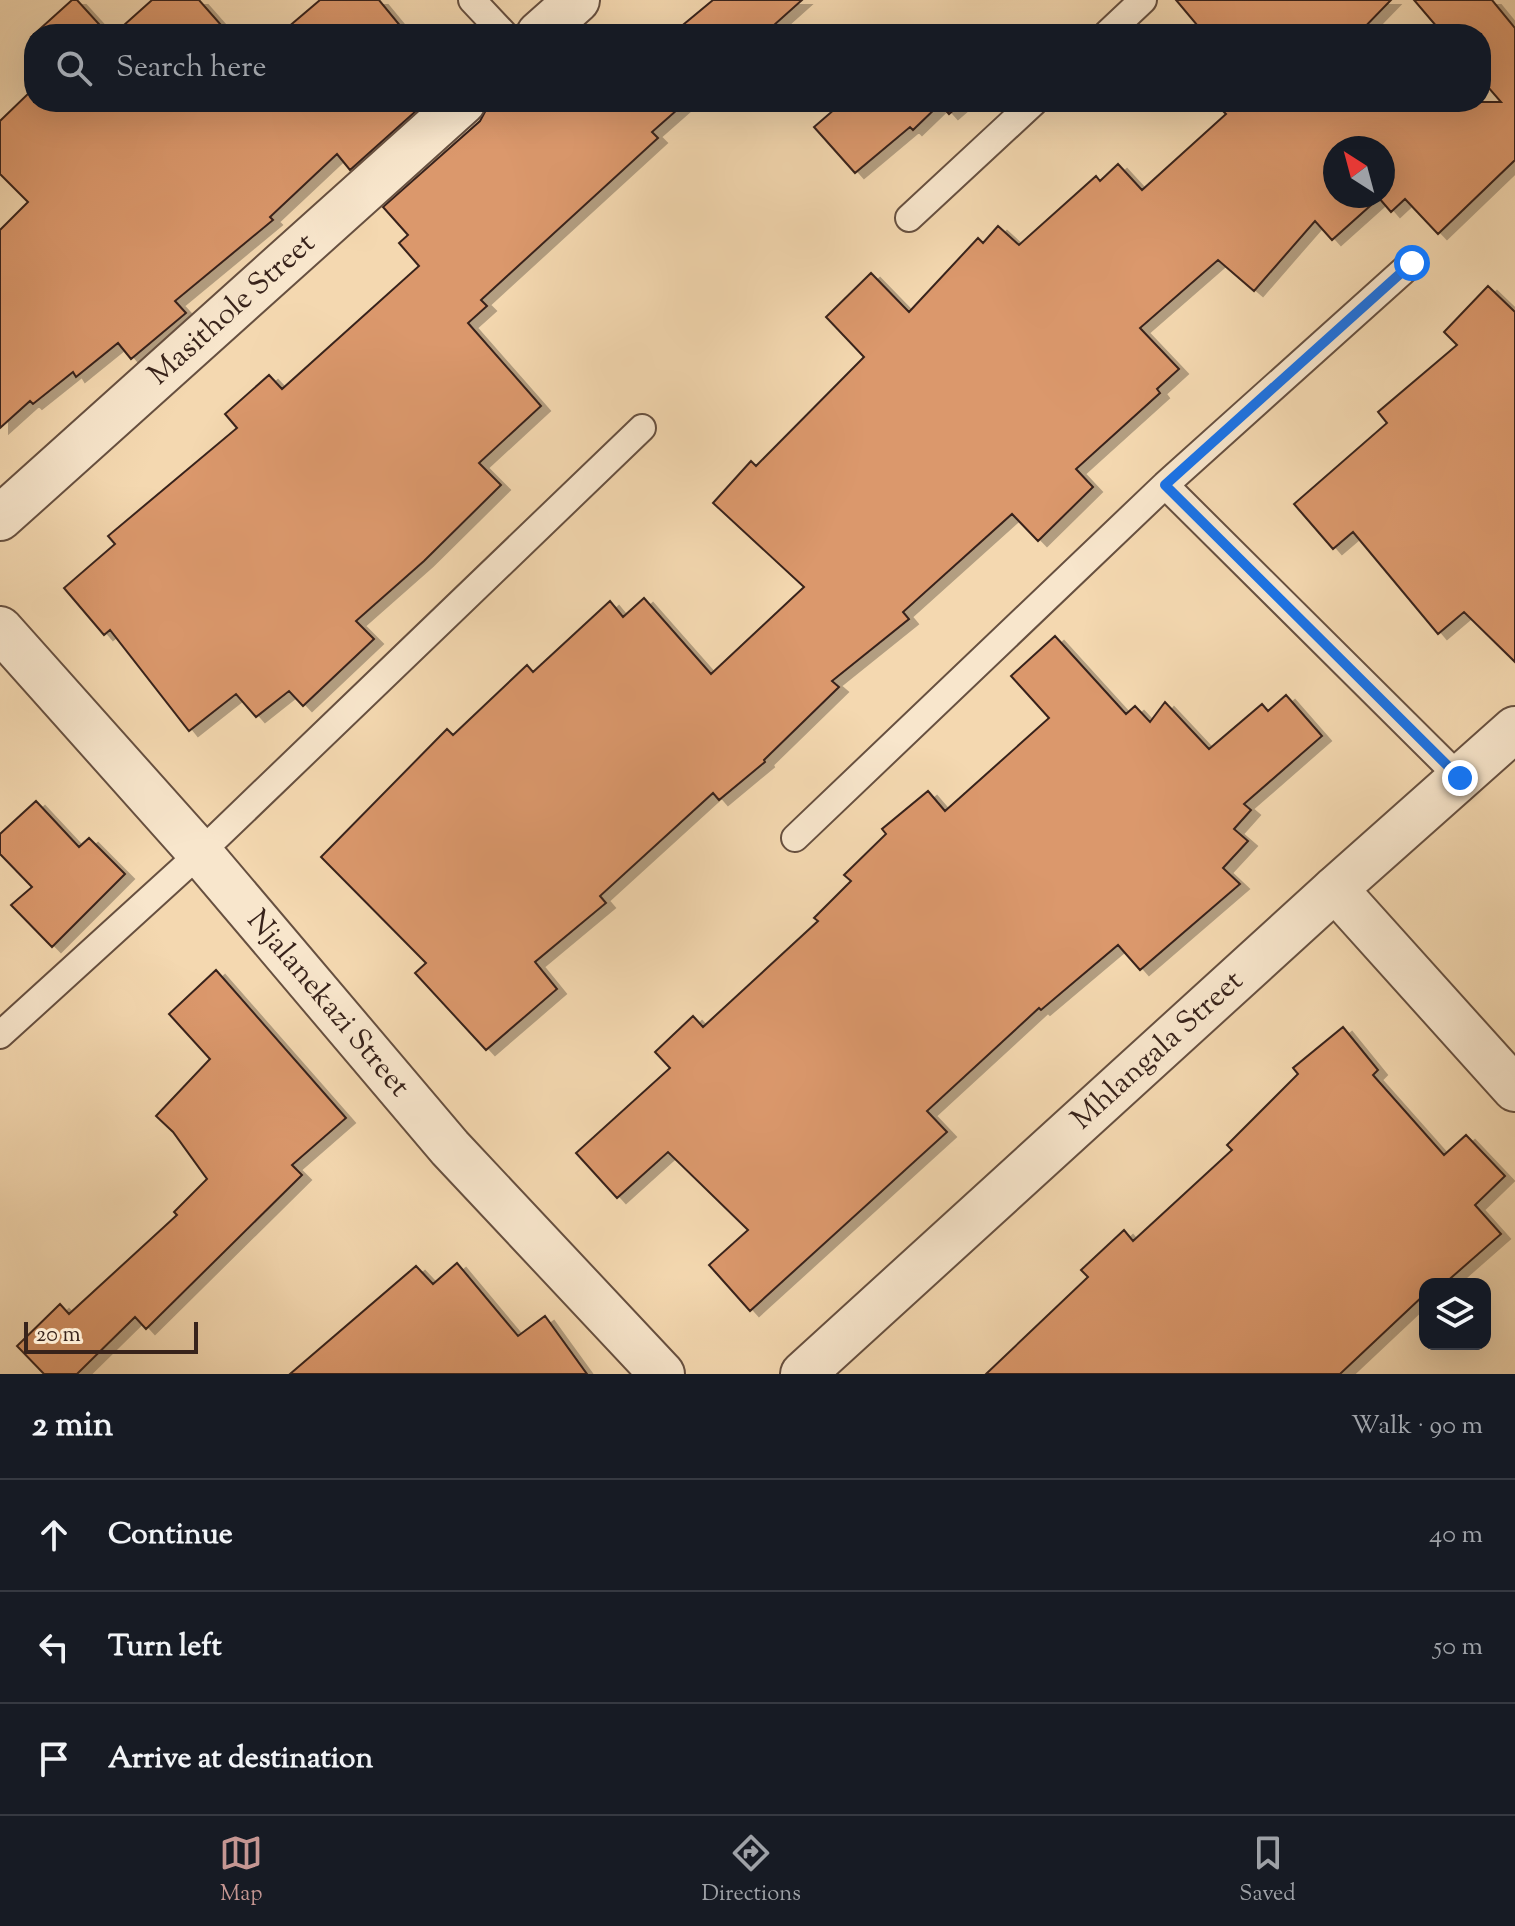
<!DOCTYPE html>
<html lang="en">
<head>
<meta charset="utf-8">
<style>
  :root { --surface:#171b24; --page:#242831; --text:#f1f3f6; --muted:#9ea1a6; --line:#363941; --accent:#c59692 }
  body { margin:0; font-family:"Sorts Mill Goudy",serif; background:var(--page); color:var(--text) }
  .controls { position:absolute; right:24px; bottom:24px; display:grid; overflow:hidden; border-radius:16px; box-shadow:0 8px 32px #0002 }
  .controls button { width:72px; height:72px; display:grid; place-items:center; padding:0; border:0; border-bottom:2px solid var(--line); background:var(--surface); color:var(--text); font:40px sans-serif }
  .compass { position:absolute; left:1323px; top:136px; width:72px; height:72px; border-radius:50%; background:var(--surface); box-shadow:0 8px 32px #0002; rotate:324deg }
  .scale { position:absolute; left:24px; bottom:20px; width:174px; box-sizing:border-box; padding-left:8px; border:4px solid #38231b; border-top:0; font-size:22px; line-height:28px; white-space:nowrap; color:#38231b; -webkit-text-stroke:6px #f8e6cc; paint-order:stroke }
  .stop { position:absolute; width:24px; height:24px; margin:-18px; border:6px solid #1a73e8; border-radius:50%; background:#fff }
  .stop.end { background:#1a73e8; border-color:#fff; box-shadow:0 2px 8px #0008 }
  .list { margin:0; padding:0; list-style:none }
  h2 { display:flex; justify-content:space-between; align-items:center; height:104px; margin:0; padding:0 32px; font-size:34px }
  h2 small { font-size:26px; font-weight:400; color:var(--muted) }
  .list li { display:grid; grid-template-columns:52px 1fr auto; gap:24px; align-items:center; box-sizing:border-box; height:112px; padding:0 32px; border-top:2px solid var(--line) }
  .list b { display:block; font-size:30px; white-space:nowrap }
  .list em { font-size:26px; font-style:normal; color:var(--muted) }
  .icon { flex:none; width:44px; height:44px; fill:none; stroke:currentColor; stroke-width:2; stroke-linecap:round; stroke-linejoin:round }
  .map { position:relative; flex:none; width:1515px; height:1374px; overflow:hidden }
  .search { position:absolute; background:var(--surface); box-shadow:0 8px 32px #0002; left:24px; right:24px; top:24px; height:88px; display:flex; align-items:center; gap:20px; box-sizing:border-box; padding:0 28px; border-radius:32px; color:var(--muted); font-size:30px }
  .sheet { height:440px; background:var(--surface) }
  nav { display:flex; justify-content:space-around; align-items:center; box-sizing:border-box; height:112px; border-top:2px solid var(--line); background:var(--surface); font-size:22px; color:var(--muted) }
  nav a { display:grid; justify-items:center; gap:4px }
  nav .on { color:var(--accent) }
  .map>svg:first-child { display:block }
  .building { fill:#db986c; stroke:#38231b; stroke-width:2; fill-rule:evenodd; filter:url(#shadow) }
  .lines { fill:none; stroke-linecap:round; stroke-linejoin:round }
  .lane-casing { stroke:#675040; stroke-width:30 }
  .street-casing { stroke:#675040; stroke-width:48 }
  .lane { stroke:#f8e6cc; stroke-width:26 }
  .street { stroke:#f8e6cc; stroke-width:44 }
  .route { stroke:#1a73e8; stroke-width:10 }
  .labels { text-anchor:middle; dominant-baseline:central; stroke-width:7; stroke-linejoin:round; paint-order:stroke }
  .street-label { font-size:30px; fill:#38231b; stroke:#f8e6cc }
</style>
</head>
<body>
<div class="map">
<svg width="1515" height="1374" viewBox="0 0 1515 1374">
  <defs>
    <filter id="shadow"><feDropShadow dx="9" dy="5" stdDeviation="0" flood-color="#0004"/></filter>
  </defs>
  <rect width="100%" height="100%" fill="#f4d8b0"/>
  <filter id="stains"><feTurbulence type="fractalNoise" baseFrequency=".0025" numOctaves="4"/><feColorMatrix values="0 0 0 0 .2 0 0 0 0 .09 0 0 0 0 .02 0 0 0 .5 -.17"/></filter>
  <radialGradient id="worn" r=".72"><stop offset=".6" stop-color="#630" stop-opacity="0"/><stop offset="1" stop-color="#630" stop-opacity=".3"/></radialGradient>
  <!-- building -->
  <path class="building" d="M72,0H77L108,34H34V40L31,37Z
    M152,0H199L229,34H114Z
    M320,0H379L407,34H280Z
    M713,0H802L764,34H672Z
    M1176,0H1391L1358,34H1200L1203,32Z
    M1414,0H1492L1515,28V160L1438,234L1405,199L1391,212L1379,198L1332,240L1315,221L1254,291L1218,260L1140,328L1179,369L1157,389L1160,393L1076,469L1093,487L1038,541L1012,514L903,612L909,619L832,681L839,687L764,760L765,762L719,800L713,793L600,896L606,903L535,962L557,989L486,1050L415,973L426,963L321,857L447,729L453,735L527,665L533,672L610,601L623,617L644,598L711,674L804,587L713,503L751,461L756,466L864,357L826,317L871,273L909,312L978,238L983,243L998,226L1019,245L1096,176L1100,181L1118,164L1142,190L1226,114L1214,102H1501L1481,79V34H1443ZM1335,148H1383V196H1335Z
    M34,88V102H426L350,170L337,154L270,217L273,220L175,301L186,313L131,359L118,343L76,377L73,372L33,404L30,401L0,428V230L28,202L0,174V121Z
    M487,102H686L652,132L658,138L481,300L487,306L468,323L541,406L479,463L501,485L424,561L356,621L374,639L303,706L289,691L256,717L236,694L189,731L110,630L104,635L64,588L115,544L108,536L237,428L225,414L269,375L282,389L419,266L399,243L408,235L383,207L480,121L486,110Z
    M843,102H963L949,114L940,104L913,130L910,127L855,173L814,127Z
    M1488,286L1515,312V662L1464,612L1438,634L1353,532L1333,549L1294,504L1387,423L1378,412L1457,345L1444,332Z
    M1055,636L1126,714L1135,706L1150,722L1165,702L1209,749L1262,704L1268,711L1286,695L1322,736L1244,804L1251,810L1234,829L1248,841L1223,868L1240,884L1140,970L1118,945L1041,1010L1039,1008L927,1111L947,1132L750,1311L709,1265L748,1230L668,1152L617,1198L576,1153L670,1068L655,1052L693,1016L703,1027L818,921L814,918L851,881L844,875L886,834L882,829L928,791L945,811L1049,718L1011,676Z
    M36,801L79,847L89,838L125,874L52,947L11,905L32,887L0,854V834Z
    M216,970L346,1118L292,1165L302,1175L146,1329L135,1317L77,1374H44L17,1346L60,1304L69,1314L177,1215L174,1212L207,1179L173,1132L156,1116L210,1059L169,1014Z
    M1343,1027L1378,1070L1373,1075L1444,1155L1466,1135L1505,1176L1475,1205L1501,1234L1444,1284H1425V1294L1340,1374H986L1088,1277L1081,1270L1124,1230L1133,1241L1232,1150L1227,1145L1298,1074L1293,1068Z
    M457,1263L518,1336L545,1316L587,1374H290L416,1266L433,1284Z"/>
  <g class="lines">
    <defs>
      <path id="lane" d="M472,0L504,34
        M1107,34L1143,0
        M909,218L1034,102
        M1165,485L1460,778
        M795,838L1165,485L1412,263
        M0,1035L200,853L642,428"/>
      <g id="street">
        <path d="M539,34L577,0"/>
        <path id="s1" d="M0,518L463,102"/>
        <path id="s2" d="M0,629L200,853L450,1148L662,1374"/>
        <path d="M1335,889L1515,1089"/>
        <path id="s3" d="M803,1374L1335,889L1515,729"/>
      </g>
    </defs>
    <!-- lane casing -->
    <use href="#lane" class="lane-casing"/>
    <!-- street casing -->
    <use href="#street" class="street-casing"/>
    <!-- lane -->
    <use href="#lane" class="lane"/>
    <!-- street -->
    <use href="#street" class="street"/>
  </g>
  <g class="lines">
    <!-- route -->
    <path class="route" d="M1412,263L1165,485L1460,778"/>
  </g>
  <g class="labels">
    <!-- street labels -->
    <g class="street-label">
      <text stroke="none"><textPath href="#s1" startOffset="312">Masithole Street</textPath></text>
      <text stroke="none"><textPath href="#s2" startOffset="498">Njalanekazi Street</textPath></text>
      <text stroke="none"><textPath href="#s3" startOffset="480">Mhlangala Street</textPath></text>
    </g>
  </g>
  <rect width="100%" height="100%" filter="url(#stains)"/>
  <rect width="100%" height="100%" fill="url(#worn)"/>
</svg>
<div class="controls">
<button><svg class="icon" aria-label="layers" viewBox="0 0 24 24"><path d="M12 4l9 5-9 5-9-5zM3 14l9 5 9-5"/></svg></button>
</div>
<svg class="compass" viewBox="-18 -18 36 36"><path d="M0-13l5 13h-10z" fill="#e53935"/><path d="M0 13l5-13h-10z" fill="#9ea1a6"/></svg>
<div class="scale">20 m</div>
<div class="stop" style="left:1412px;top:263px"></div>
<div class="stop end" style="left:1460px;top:778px"></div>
<div class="search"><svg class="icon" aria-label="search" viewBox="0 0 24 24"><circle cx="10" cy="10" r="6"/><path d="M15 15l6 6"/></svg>Search here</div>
</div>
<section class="sheet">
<h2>2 min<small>Walk · 90 m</small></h2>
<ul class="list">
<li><svg class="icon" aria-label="ahead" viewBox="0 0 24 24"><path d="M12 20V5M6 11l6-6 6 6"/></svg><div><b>Continue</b></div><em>40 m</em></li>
<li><svg class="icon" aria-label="left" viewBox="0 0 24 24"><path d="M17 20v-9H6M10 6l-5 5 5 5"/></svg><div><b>Turn left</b></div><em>50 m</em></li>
<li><svg class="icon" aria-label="arrive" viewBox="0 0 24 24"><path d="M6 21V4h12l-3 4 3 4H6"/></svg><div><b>Arrive at destination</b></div></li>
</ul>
</section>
<nav>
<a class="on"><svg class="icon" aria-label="map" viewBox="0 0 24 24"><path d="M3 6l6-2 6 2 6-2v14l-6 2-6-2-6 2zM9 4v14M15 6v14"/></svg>Map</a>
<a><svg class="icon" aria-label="directions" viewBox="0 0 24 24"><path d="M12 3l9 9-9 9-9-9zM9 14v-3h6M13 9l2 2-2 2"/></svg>Directions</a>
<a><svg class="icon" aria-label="saved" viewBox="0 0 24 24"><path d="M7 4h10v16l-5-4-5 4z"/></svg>Saved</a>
</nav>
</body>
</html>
